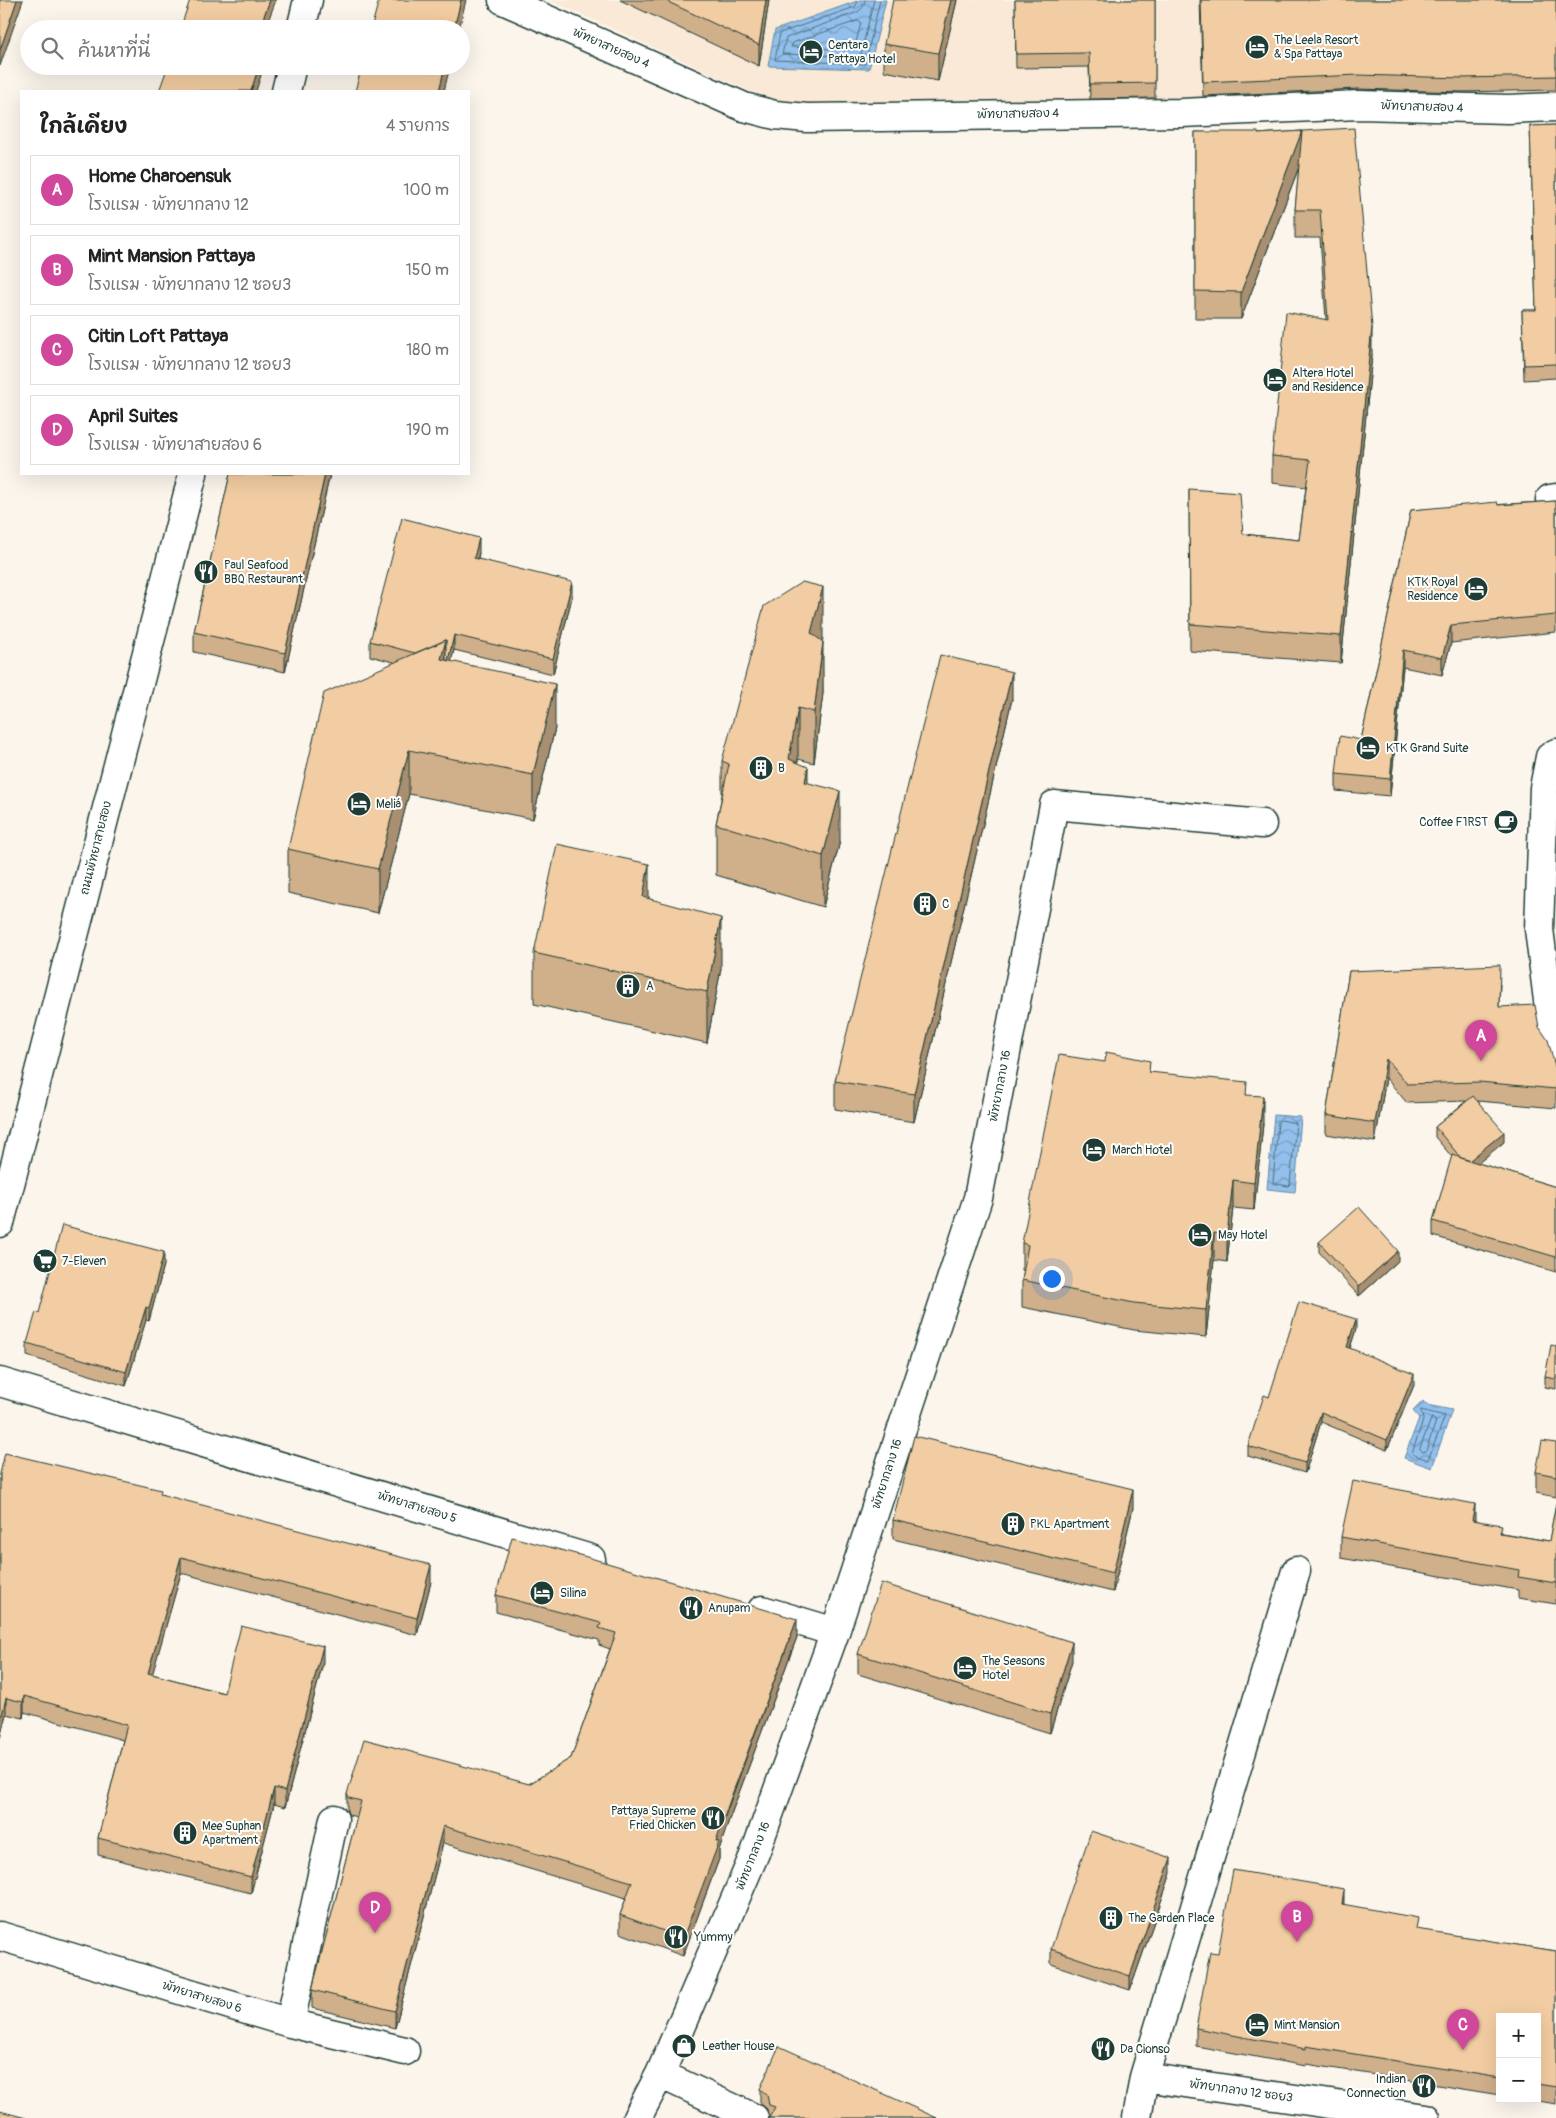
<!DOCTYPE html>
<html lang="th">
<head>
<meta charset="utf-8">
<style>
  :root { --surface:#fff; --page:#f2f2f2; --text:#222; --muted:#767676; --line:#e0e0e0; --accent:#7c3aed }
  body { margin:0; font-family:Pangolin,"Playpen Sans Thai",sans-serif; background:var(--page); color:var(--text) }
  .controls { position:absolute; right:15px; bottom:15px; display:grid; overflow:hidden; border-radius:0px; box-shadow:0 5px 20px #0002 }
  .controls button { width:45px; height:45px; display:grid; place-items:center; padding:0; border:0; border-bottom:1px solid var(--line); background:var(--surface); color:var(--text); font:25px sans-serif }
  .you { position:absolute; left:1051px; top:1278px; width:18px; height:18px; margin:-12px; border:4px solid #fff; border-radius:50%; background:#1a73e8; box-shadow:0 0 0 8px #1a73e833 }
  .badge { display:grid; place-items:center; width:32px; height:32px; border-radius:50%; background:var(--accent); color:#fff; font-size:16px; font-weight:700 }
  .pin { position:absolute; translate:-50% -41px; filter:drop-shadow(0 1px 2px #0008) }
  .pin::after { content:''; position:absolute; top:26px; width:18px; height:15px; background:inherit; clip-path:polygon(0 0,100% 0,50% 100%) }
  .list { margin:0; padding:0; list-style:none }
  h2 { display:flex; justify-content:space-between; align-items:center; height:65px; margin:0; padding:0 20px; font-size:21px }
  h2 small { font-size:16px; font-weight:400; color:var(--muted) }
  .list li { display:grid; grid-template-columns:32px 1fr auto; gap:15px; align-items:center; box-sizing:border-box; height:70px; margin:0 10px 10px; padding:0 10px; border:1px solid var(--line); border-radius:0px }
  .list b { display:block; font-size:19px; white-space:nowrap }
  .list p { margin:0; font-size:16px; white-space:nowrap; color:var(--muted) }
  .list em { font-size:16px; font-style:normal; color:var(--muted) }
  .icon { flex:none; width:28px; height:28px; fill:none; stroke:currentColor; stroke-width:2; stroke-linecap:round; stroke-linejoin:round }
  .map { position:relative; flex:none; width:1556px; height:2118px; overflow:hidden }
  .search { position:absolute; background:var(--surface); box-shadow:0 5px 20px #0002; left:20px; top:20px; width:450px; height:55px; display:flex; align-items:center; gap:12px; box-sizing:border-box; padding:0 18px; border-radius:28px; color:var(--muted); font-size:19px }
  .panel { position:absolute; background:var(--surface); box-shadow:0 5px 20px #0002; left:20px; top:90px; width:450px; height:385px; border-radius:0px }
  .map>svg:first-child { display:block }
  .built { fill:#f9e9d6 }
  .water { fill:url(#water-waves); stroke:#648ba2 }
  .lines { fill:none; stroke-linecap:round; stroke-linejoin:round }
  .shore { stroke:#4d717e; stroke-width:1 }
  .street-casing { stroke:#1f3d34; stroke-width:31 }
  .secondary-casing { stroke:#1f3d34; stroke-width:31 }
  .street { stroke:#fff; stroke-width:28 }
  .secondary { stroke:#fff; stroke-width:28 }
  .wall { fill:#d0af8b; stroke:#1f3d34 }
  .shaded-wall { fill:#a98f71; stroke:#1f3d34 }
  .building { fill:#f2cca2; stroke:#1f3d34 }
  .labels { text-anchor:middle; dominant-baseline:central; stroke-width:4; stroke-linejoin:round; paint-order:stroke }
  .poi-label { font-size:12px; fill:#1f3d34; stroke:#fff; text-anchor:start }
  .street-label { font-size:12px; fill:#1f3d34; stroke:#fff }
</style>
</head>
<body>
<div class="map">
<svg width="1556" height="2118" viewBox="0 0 1556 2118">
  <defs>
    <pattern id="water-waves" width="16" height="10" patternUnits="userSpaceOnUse" patternTransform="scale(1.25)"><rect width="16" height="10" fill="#92bfec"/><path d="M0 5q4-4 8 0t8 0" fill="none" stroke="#779cc0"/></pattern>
  </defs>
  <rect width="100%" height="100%" fill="#fcf5ec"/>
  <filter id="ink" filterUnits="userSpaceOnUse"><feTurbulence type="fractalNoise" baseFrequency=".02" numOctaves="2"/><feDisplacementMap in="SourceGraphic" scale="10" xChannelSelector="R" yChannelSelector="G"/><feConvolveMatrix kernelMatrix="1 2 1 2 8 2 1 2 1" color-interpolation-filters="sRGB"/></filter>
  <g filter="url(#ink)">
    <!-- built -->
    <path class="built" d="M550,0H1556V93L789,109Z"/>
    <!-- water -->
    <path class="water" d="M860,0H886L869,69L768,66L775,30Z
      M1274,1115L1301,1117L1295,1192L1267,1189Z
      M1423,1401L1427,1405L1452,1410L1432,1468L1404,1458L1419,1418L1413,1411Z"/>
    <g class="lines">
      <!-- shore -->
      <path class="shore" d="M859,0L855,7L780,33L775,60L865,64L880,0
        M865,0L863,7L858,12L786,38L782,54L860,57L874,0
        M858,21L861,23L854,50L791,47L793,43Z
        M1281,1120L1296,1123L1290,1184L1288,1186L1273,1183L1278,1122Z
        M1421,1410L1445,1416L1428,1460L1412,1454L1423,1420Z
        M1432,1418L1436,1421L1426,1451L1423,1452L1420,1449Z"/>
      <defs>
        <path id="street" d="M503,0L744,107L775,115L807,118L1181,113L1359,105L1508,109L1556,107
          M1550,499L1556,498
          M1556,753L1550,757L1544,788L1539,929L1553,1040L1556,1046
          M0,1382L591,1559
          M762,1610L835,1632
          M0,1936L290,2023L405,2051
          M290,2023L334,1819
          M660,2074L754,2118
          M1144,2077L1426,2118
          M637,2118L660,2074L755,1853L835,1632L978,1198L1054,805L1262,824
          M1137,2118L1144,2077L1296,1571"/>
        <path id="secondary" d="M301,29L308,0
          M286,91L292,66
          M0,1223L193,474"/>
      </defs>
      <!-- street casing -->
      <use href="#street" class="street-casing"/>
      <!-- secondary casing -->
      <use href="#secondary" class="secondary-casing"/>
      <!-- street -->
      <use href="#street" class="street"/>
      <!-- secondary -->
      <use href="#secondary" class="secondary"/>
    </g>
    <!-- wall -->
    <path class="wall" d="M620,0H769L759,66Z
      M957,0L938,81L884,71V44Z
      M1015,0H1155V98L1090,99L1089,67L1016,68Z
      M1200,0H1556V90L1462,92L1358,89L1203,96Z
      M1556,125V378L1524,380L1522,310H1536L1530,126Z
      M1302,131L1372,355L1341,663L1190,651L1189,489L1243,534L1299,540L1306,487L1272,483V456L1326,319L1320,238H1295V210L1299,167L1241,319H1195V132L1258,134Z
      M230,474H330L285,672L194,652V632Z
      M1556,501V632L1451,643L1442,675L1403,667L1390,796L1336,791V774L1361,740L1411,510Z
      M479,553L478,559L572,597L553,674L454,650L451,662L555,728L533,819L409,794L378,913L288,893V849L394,662L370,656V641Z
      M823,638L822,641L823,693L814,763L798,759V763L808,783L840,841L823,907L716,875V824L722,795V761Z
      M1012,699L914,1122L835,1109V1081Z
      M649,898L721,968L707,1043L534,1004V953Z
      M1349,971L1500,984L1499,1007L1539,1027L1556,1070V1108L1478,1101L1504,1142L1478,1163L1556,1187V1272L1433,1236V1221L1452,1157L1435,1137V1127L1466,1101L1407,1103L1386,1078L1375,1142L1326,1134V1115Z
      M1150,1072L1247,1095L1263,1124L1254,1210L1233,1208L1227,1262L1214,1260L1206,1337L1134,1330L1022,1307V1280L1024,1271L1022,1270V1243Z
      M1319,1242L1398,1261L1359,1296L1319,1252Z
      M164,1265L149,1321L146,1320L126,1386L27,1356V1343L39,1313Z
      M1356,1329L1350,1348L1414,1385L1387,1450L1321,1422L1305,1473L1248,1456V1446L1269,1397Z
      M1556,1346V1389L1545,1387V1377Z
      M1556,1443V1497L1536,1493V1472Z
      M0,1474L161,1494L431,1582L417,1635L181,1573L152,1674L224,1693L323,1663L285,1807L274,1804L251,1893L98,1855V1838L123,1740L24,1712L23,1718L6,1714L0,1738Z
      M1556,1503V1604L1518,1598V1590L1341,1558V1537L1475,1520L1502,1533L1549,1541Z
      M1133,1508L1113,1592L893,1539V1520Z
      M496,1595L797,1637L730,1817L719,1850V1859L683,1956L620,1933V1915L626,1898L443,1843L395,2028L312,2008V1990L357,1817L349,1815L347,1811V1794L529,1784L571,1758L610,1649L599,1645V1640L496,1612Z
      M858,1654L1072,1661L1050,1733L858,1674Z
      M1171,1873L1130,1990L1051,1964V1949Z
      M1344,1905L1418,1930L1556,1951V2104L1527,2099H1537V2017H1500V2095L1306,2064V2066L1196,2046V2028L1218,1953Z
      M760,2089L937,2118H769L767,2109L760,2103Z"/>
    <!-- shaded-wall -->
    <path class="shaded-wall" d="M17,0H23L0,66V50Z
      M270,0H276L265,29H259Z
      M461,0H466L459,29H454Z
      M766,0H769L759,66V45Z
      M951,0H957L938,81V53Z
      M259,66H263V69L256,91H251Z
      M445,66H450L444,91H439Z
      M1302,131V159L1241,319V292Z
      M1372,327V355L1341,663V636Z
      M325,474H330L285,672V653Z
      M479,538V553L474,573V558Z
      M572,582V597L553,674V659Z
      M823,587V638L811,684V633Z
      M1451,625V643L1442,675V658Z
      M454,635V650L448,676V661Z
      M446,640V683L441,659Z
      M823,642V693L814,763V712Z
      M1403,650V667L1390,796V779Z
      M1012,672V699L914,1122V1094Z
      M555,684V728L533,819V775Z
      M798,708V759L789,810V759Z
      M409,750V794L378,913V869Z
      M808,767V818L805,782Z
      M840,791V841L823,907V856Z
      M649,864V915L643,897Z
      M721,918V968L707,1043V992Z
      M1386,1059V1078L1375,1142V1123Z
      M1263,1096V1124L1254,1210V1183Z
      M1504,1132V1142L1465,1174V1164Z
      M1233,1180V1208L1227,1262V1235Z
      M1214,1233V1260L1206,1337V1310Z
      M1398,1251V1261L1359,1296V1286Z
      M164,1252V1265L149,1321V1308Z
      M146,1307V1320L126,1386V1372Z
      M1356,1319V1329L1347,1357V1347Z
      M1414,1374V1385L1387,1450V1440Z
      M1321,1412V1422L1305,1473V1463Z
      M1133,1489V1508L1113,1592V1573Z
      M1475,1504V1524L1472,1520Z
      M181,1557V1573L148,1690V1673Z
      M431,1565V1582L417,1635V1618Z
      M797,1619V1637L730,1817L719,1850V1859L683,1956V1938L716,1841Z
      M1072,1642V1661L1050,1733V1714Z
      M323,1646V1663L285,1807V1791Z
      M24,1696V1712L23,1718V1702Z
      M6,1698V1714L0,1738V1722Z
      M274,1788V1804L251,1893V1877Z
      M443,1826V1843L395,2028V2011Z
      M1171,1858V1873L1130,1990V1976Z
      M1344,1889V1906L1342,1904Z"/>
    <!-- building -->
    <path class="building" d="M0,0H17L0,50Z
      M190,0H270L259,29H180Z
      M379,0H461L454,29H371Z
      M664,0H766L759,45Z
      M893,0H951L938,53L884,44Z
      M1015,0H1155V83L1090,84L1089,53L1016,54Z
      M1201,0H1556V76L1462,78L1358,75L1203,82Z
      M168,66H259L251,91H159Z
      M362,66H445L439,91H355Z
      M1556,125V364L1524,365L1522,310H1536L1530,126Z
      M1354,128L1372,327L1341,636L1190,624L1189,489L1240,493L1243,534L1299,540L1310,460L1272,456L1286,312L1328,320L1320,210H1295L1302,131Z
      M1302,131L1241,292L1195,291V132H1258V134Z
      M230,474H325L285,653L194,632Z
      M1556,501V615L1451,625L1442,658L1403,650L1390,779L1336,774L1340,736L1361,740L1411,510L1497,502L1498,505Z
      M402,518L479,538L474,558L572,582L553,659L454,635L448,661L446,660V640L415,653L370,641Z
      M802,582L823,587L811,633L823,642L814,712L798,708L789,759L808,767L805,782L840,791L823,856L716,824L729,764L722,761L764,606Z
      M446,640L441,659L555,684L533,775L409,750L378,869L288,849L324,693Z
      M940,655L1012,672L914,1094L835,1081Z
      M557,844L649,864L643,897L721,918L707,992L534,953Z
      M1500,965L1499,1007L1535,1005L1539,1027L1548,1040L1556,1070V1089L1479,1082L1407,1084L1386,1059L1375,1123L1326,1115L1349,971Z
      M1106,1052L1150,1061L1149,1072L1247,1082L1246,1095L1263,1096L1254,1183L1233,1180L1227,1235L1214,1233L1206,1310L1134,1303L1022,1280L1028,1245L1022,1243L1059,1055L1105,1062Z
      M1473,1096L1504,1132L1469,1161L1461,1158L1435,1127Z
      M1452,1155L1556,1187V1257L1433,1221Z
      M1359,1207L1398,1251L1359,1286L1319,1242Z
      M62,1225L164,1252L149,1308L146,1307L126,1372L27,1343L36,1312L39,1313Z
      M1299,1302L1356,1319L1347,1347L1414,1374L1387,1440L1321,1412L1305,1463L1248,1446L1264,1395L1269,1397Z
      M1551,1345L1556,1346V1379L1545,1377Z
      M914,1436L1133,1489L1113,1573L893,1520Z
      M1542,1441L1556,1443V1476L1536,1472Z
      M5,1453L161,1490L160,1494L431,1565L417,1618L181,1557L148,1673L224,1693L241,1626L323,1646L285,1791L274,1788L251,1877L98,1838L127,1725L24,1696L23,1702L6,1698L0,1722V1474Z
      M1353,1481L1475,1504L1472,1520L1502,1525L1500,1533L1549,1541L1556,1503V1583L1518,1577L1519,1570L1341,1537Z
      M512,1537L587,1557L797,1619L730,1800L716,1841L719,1842L683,1938L620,1915L632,1882L443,1826L395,2011L312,1990L361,1801L349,1798L347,1794L364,1739L529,1784L571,1758L616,1633L599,1628L601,1623L496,1595Z
      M881,1583L1072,1642L1050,1714L858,1654Z
      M1091,1831L1171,1858L1130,1976L1051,1949Z
      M1233,1870L1344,1889L1342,1904L1418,1918L1416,1929L1556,1951V2087L1537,2084V2017H1500V2078L1306,2046V2049L1196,2028L1210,1952L1218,1953Z
      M779,2046L937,2118H769L775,2107L769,2105L767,2095L760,2089Z
      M0,2111L26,2118H0Z"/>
  </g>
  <!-- icons -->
  <defs>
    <symbol id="hotel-disc" viewBox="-11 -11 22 22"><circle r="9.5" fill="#1f3d34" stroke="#fff"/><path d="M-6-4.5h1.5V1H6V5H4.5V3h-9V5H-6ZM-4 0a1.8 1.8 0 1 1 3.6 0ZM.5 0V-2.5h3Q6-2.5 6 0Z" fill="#fff"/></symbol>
    <symbol id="restaurant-disc" viewBox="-11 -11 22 22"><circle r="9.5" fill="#1f3d34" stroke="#fff"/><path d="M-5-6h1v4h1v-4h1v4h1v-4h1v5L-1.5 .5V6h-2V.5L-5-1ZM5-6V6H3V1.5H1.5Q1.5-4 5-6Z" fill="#fff"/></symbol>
    <symbol id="building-disc" viewBox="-11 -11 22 22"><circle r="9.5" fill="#1f3d34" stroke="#fff"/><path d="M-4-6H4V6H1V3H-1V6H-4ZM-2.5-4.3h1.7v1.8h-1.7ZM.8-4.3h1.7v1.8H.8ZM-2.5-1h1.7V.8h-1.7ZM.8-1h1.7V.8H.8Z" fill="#fff"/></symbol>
    <symbol id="cafe-disc" viewBox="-11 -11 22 22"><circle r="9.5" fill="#1f3d34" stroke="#fff"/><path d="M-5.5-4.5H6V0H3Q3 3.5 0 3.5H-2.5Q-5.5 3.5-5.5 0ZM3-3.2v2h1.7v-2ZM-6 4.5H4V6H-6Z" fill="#fff"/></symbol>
    <symbol id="supermarket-disc" viewBox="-11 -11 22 22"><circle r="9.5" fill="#1f3d34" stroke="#fff"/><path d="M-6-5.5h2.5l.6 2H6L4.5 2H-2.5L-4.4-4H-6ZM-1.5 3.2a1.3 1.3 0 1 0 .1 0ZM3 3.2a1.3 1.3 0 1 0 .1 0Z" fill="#fff"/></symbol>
    <symbol id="shop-disc" viewBox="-11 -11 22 22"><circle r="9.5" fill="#1f3d34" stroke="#fff"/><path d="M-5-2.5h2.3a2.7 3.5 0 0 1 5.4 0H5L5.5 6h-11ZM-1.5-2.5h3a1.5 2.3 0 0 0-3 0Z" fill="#fff"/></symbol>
  </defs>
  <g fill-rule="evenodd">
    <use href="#hotel-disc" x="1243" y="33" width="28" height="28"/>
    <use href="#hotel-disc" x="797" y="38" width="28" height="28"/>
    <use href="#hotel-disc" x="1261" y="366" width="28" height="28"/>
    <use href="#restaurant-disc" x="192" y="558" width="28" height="28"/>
    <use href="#hotel-disc" x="1462" y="575" width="28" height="28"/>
    <use href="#hotel-disc" x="1354" y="734" width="28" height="28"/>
    <use href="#building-disc" x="747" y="754" width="28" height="28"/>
    <use href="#hotel-disc" x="345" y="790" width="28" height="28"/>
    <use href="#cafe-disc" x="1492" y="808" width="28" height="28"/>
    <use href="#building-disc" x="911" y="890" width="28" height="28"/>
    <use href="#building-disc" x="614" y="972" width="28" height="28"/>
    <use href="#hotel-disc" x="1080" y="1136" width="28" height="28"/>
    <use href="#hotel-disc" x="1186" y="1221" width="28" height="28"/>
    <use href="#supermarket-disc" x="31" y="1247" width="28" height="28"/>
    <use href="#building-disc" x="999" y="1510" width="28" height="28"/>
    <use href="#hotel-disc" x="528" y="1579" width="28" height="28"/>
    <use href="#restaurant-disc" x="677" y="1594" width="28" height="28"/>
    <use href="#hotel-disc" x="951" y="1654" width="28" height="28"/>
    <use href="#restaurant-disc" x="699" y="1804" width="28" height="28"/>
    <use href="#building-disc" x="171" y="1819" width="28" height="28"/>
    <use href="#building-disc" x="1097" y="1904" width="28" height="28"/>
    <use href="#restaurant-disc" x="662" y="1923" width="28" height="28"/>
    <use href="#hotel-disc" x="1243" y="2011" width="28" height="28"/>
    <use href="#shop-disc" x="670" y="2032" width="28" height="28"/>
    <use href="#restaurant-disc" x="1089" y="2035" width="28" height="28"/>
    <use href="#restaurant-disc" x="1410" y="2072" width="28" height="28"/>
  </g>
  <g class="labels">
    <!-- poi labels -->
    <g class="poi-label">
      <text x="1274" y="40">The Leela Resort<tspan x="1274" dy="14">&amp; Spa Pattaya</tspan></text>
      <text x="828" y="45">Centara<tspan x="828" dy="14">Pattaya Hotel</tspan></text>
      <text x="1292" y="373">Altera Hotel<tspan x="1292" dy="14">and Residence</tspan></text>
      <text x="224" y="565">Paul Seafood<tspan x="224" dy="14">BBQ Restaurant</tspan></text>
      <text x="1458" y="582" text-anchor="end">KTK Royal<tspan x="1458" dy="14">Residence</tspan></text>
      <text x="1386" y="748">KTK Grand Suite</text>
      <text x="778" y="768">B</text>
      <text x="376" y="804">Meliá</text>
      <text x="1488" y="822" text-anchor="end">Coffee F1RST</text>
      <text x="942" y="904">C</text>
      <text x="646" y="986">A</text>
      <text x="1112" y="1150">March Hotel</text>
      <text x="1218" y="1235">May Hotel</text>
      <text x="62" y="1261">7-Eleven</text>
      <text x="1030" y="1524">PKL Apartment</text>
      <text x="560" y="1593">Silina</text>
      <text x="708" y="1608">Anupam</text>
      <text x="982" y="1661">The Seasons<tspan x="982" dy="14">Hotel</tspan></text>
      <text x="696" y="1811" text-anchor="end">Pattaya Supreme<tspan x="696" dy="14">Fried Chicken</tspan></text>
      <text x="202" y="1826">Mee Suphan<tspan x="202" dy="14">Apartment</tspan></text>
      <text x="1128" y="1918">The Garden Place</text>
      <text x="694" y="1937">Yummy</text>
      <text x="1274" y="2025">Mint Mansion</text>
      <text x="702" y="2046">Leather House</text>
      <text x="1120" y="2049">Da Cionso</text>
      <text x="1406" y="2079" text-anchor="end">Indian<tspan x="1406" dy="14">Connection</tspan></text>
    </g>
    <!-- street labels -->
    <g class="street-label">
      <text transform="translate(611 48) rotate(24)">พัทยาสายสอง 4</text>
      <text transform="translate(1422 107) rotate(2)">พัทยาสายสอง 4</text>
      <text transform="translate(1018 114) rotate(-1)">พัทยาสายสอง 4</text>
      <text transform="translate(96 848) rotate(-76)">ถนนพัทยาสายสอง</text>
      <text transform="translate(1000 1086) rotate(-79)">พัทยากลาง 16</text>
      <text transform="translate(887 1474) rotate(-72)">พัทยากลาง 16</text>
      <text transform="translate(417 1507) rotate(17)">พัทยาสายสอง 5</text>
      <text transform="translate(753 1856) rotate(-68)">พัทยากลาง 16</text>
      <text transform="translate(202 1997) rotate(17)">พัทยาสายสอง 6</text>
      <text transform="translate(1241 2091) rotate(8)">พัทยากลาง 12 ซอย3</text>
    </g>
  </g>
</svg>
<div class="controls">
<button>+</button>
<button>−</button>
</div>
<div class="you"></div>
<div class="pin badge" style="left:1481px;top:1061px;background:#d1479c">A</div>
<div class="pin badge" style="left:1297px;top:1942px;background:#d1479c">B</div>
<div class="pin badge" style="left:1463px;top:2050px;background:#d1479c">C</div>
<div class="pin badge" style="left:375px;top:1933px;background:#d1479c">D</div>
<div class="search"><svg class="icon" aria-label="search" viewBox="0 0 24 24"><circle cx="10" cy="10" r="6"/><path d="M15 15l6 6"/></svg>ค้นหาที่นี่</div>
<section class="panel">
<h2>ใกล้เคียง<small>4 รายการ</small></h2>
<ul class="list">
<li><span class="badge" style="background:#d1479c">A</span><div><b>Home Charoensuk</b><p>โรงแรม · พัทยากลาง 12</p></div><em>100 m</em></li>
<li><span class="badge" style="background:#d1479c">B</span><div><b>Mint Mansion Pattaya</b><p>โรงแรม · พัทยากลาง 12 ซอย3</p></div><em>150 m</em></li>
<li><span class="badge" style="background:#d1479c">C</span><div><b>Citin Loft Pattaya</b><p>โรงแรม · พัทยากลาง 12 ซอย3</p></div><em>180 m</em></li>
<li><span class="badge" style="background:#d1479c">D</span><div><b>April Suites</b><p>โรงแรม · พัทยาสายสอง 6</p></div><em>190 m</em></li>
</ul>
</section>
</div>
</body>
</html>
